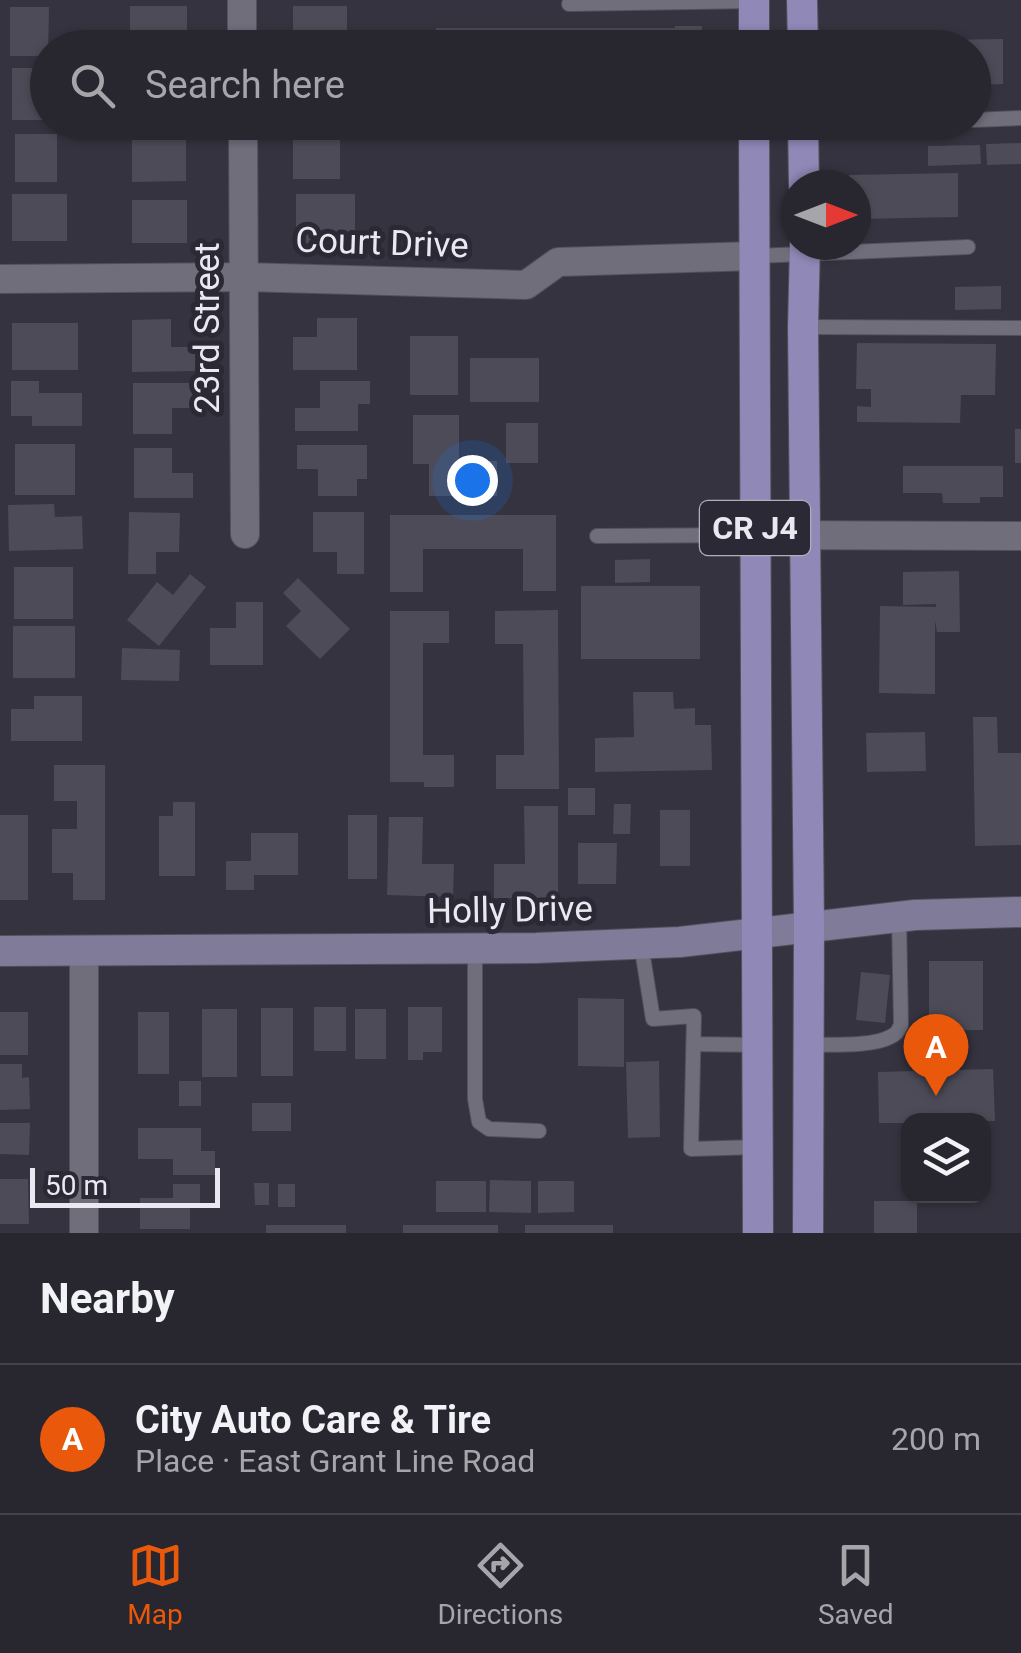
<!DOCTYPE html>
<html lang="en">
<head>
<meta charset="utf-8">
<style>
  :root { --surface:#28262f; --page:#302e37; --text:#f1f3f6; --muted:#a5a5aa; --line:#44434b; --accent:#ea580c }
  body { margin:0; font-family:Roboto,sans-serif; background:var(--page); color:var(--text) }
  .controls { position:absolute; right:30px; bottom:30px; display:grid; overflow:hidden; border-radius:20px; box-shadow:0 2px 8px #0004 }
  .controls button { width:90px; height:90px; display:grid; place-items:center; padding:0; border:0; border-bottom:2px solid var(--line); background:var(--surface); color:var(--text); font:50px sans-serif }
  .compass { position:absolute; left:781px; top:170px; width:90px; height:90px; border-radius:50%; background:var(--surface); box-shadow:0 2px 8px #0004; rotate:90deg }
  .scale { position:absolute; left:30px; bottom:25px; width:190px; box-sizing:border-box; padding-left:10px; border:5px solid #eae9f1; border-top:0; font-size:28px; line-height:35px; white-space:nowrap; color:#eae9f1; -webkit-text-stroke:8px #2b2935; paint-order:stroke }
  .you { position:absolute; left:472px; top:480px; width:35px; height:35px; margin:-25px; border:8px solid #fff; border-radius:50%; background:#1a73e8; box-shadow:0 0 0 15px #1a73e833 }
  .badge { display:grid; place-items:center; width:65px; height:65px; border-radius:50%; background:var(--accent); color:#fff; font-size:32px; font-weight:700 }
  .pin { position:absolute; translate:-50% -82px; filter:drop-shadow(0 2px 5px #0008) }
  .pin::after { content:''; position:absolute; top:52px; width:35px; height:30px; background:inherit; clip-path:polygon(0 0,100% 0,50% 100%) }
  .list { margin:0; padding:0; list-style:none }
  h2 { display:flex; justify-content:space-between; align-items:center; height:130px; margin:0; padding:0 40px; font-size:42px }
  h2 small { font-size:32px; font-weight:400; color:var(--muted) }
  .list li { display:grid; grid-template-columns:65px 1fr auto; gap:30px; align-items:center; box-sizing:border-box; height:150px; padding:0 40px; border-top:2px solid var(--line) }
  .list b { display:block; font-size:38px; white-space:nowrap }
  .list p { margin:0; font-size:32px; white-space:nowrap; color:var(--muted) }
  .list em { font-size:32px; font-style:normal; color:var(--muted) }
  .icon { flex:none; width:55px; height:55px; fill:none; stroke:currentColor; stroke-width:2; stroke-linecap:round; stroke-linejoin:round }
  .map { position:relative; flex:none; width:1021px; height:1233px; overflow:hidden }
  .search { position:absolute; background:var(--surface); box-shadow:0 2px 8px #0004; left:30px; right:30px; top:30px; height:110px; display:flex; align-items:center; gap:25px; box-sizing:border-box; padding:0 35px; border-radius:55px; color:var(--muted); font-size:38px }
  .sheet { height:280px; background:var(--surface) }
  nav { display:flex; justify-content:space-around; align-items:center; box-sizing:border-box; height:140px; border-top:2px solid var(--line); background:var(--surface); font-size:28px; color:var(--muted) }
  nav a { display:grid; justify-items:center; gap:5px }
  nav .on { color:var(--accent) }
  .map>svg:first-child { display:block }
  .building { fill:#4d4b57 }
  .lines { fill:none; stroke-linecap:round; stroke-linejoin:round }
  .lane-casing { stroke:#52515b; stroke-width:16 }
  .street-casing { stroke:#52515b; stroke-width:30 }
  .secondary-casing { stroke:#52515b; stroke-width:32 }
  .primary-casing { stroke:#52515b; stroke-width:32 }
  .lane { stroke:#706e7b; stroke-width:14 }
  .street { stroke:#706e7b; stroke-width:28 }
  .secondary { stroke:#807b98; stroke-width:30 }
  .primary { stroke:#9088b6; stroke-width:30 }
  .labels { text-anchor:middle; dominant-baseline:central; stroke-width:10; stroke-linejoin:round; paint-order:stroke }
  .shield { fill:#2b2935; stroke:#b1afb9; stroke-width:2.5 }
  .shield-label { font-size:32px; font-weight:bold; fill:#eae9f1 }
  .street-label { font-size:35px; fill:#eae9f1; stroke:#2b2935 }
</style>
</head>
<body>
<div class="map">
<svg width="1021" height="1233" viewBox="0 0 1021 1233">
  <rect width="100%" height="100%" fill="#35333f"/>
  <!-- building -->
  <path class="building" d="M130,6H187V48H130Z
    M293,6H347V48H293Z
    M10,7H49L48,56H10Z
    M675,26H702V48H436V28H675Z
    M929,38V48H865V40Z
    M1003,39V84L974,85V48H940V40Z
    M12,68H48V120H12Z
    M293,131H340V179H293Z
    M132,133H186V181L132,182Z
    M15,134H57V182H15Z
    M1021,143V164L987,165L986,144Z
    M980,145L981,164L928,166V146Z
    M958,173V217L856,219V185H849V175Z
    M12,194H67V241H12Z
    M296,194H355V243H296Z
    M132,200H187V243H132Z
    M1001,286V309L955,310V287Z
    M317,318H357V370H293V337H317Z
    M171,319V347H195V371L132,372V320Z
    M12,323H78V370H12Z
    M410,336H458V395H410Z
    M857,343L996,344L995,395H961L960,423L857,422V406L871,407V389H856Z
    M470,358H539V402H470Z
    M11,381H39V393H82V426H32V416H11Z
    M320,381H370V404H358V431H295V408H320Z
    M133,383H195V408H172V434H133Z
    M413,415H459V461H497V496H429V464H413Z
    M506,423H538V463H506Z
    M1015,429H1021V463H1015Z
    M15,444H75V495H15Z
    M297,445H367V479H357V496H318V469H297Z
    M134,448H172V473H193V498H134Z
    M903,466H1003V497H980V503H943L942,493H903Z
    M54,504L55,517L82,516L83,549L9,551L8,505Z
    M129,512L180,513L179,552H156V574H128Z
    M313,512H364V574H337V552H313Z
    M390,515H556V591H523V549H423V592H390Z
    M650,559V582L615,583V560Z
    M14,567H73V619H14Z
    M959,571L960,632H937L935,621V694L879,693L880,606L936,607V604L903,605V572Z
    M190,574L206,587L159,646L127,620L157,582L173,595Z
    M298,578L350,629L320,659L286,626L301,611L283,593Z
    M581,586H700V659H581Z
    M236,602H263V665H210V628H236Z
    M558,610L559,789H496V755H524L523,644H495V611Z
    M390,611H449V643H423V755H454V787H424V782H390Z
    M13,626H75V678H13Z
    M122,648L180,650L179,681L121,680Z
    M633,692H673L674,709L695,708V725H711L712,770L595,772V738L634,737Z
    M34,696H82V741H11V709H34Z
    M973,717H997L998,753H1021V845L975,846Z
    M925,732L926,771L867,772L866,733Z
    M54,765H105V900H73V873H52V829H77V801H54Z
    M568,788H595V815H568Z
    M173,802H195V876H159V816H173Z
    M614,804H631L630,834H613Z
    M524,806H558V898H494V864H525Z
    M660,810H690V866H660Z
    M0,815H28V900H0Z
    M348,815H377V879H348Z
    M389,817H423L422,864H454L453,897L387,895Z
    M251,833H298V875H254V890H226V861H251Z
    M578,843H617L616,884H578Z
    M929,961H983V1030H929Z
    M861,972L890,975L885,1023L856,1020Z
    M578,998L624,999V1067L578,1066Z
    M314,1007H346V1051H314Z
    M408,1007H442V1052H423V1060H408Z
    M261,1008H293V1076H261Z
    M202,1009H237V1077H202Z
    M355,1009H386V1059H355Z
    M0,1012H28V1055H0Z
    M138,1012H169V1074H138Z
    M659,1061L660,1137L628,1138L626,1062Z
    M0,1064H22V1078L29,1077L30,1109L0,1110Z
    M993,1069L995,1121L908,1120V1123H879L878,1072Z
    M179,1081H201V1106H179Z
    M252,1103H291V1131H252Z
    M0,1123H30L29,1155L0,1154Z
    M138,1128H201V1151H215V1175H173V1159H138Z
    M0,1179H28L29,1224H0Z
    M490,1180L531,1181V1213L489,1212Z
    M436,1181H486V1212H436Z
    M538,1181H574V1212L538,1213Z
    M254,1183H269V1205H255Z
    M173,1184H200V1205H190V1229H140V1198H173Z
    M278,1184H295V1207H278Z
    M874,1201H917V1233H874Z
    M266,1225H346V1233H266Z
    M403,1225H498V1233H403Z
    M525,1225H613V1233H525Z"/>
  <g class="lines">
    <defs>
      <path id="lane" d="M569,4L754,1
        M974,120L1021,118
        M754,127L891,122
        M755,256L968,247
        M803,327L1021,328
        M597,536L755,535
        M641,944L653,1019L694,1016L691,1149L757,1147
        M475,950V1099L479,1122L489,1129L539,1131
        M694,1044L757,1045
        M808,1045C830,1044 871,1047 890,1037C898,1033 897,1032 901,1025L899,917"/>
      <path id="street" d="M242,0V48
        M243,122L245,534
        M0,279L244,277L526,285L558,262L755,256
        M755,535L1021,536
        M84,1233V951"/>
      <path id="secondary" d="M0,951L536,948L680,942L915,915L1021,912"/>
      <path id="primary" d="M754,0V48
        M802,0L803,48
        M754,122L758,1233
        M803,122L804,185
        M805,245L803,327L809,926L808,1233"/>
    </defs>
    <!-- lane casing -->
    <use href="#lane" class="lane-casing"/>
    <!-- street casing -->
    <use href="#street" class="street-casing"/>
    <!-- secondary casing -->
    <use href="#secondary" class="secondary-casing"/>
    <!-- primary casing -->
    <use href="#primary" class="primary-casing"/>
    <!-- lane -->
    <use href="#lane" class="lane"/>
    <!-- street -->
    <use href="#street" class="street"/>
    <!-- secondary -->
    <use href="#secondary" class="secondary"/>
    <!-- primary -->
    <use href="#primary" class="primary"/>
  </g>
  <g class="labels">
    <!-- shield labels -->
    <rect class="shield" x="700" y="501" width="110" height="54" rx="8"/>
    <g class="shield-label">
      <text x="755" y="528">CR J4</text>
    </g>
    <!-- street labels -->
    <g class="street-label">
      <text transform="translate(382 243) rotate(2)">Court Drive</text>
      <text transform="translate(207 328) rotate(-90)">23rd Street</text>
      <text transform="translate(510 910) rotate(-1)">Holly Drive</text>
    </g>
  </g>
</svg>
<div class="controls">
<button><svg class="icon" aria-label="layers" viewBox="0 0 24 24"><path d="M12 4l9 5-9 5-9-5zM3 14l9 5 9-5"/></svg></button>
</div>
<svg class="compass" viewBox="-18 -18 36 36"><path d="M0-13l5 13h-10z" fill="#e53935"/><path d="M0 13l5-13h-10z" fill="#a5a5aa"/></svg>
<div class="scale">50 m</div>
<div class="you"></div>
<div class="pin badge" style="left:936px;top:1096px">A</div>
<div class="search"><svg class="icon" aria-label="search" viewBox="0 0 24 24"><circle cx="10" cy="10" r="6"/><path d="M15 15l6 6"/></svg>Search here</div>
</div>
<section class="sheet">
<h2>Nearby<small></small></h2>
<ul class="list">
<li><span class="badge">A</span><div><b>City Auto Care &amp; Tire</b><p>Place · East Grant Line Road</p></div><em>200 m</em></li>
</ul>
</section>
<nav>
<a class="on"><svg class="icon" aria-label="map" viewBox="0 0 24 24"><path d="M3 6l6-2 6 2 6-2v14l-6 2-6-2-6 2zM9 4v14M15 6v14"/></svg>Map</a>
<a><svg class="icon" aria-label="directions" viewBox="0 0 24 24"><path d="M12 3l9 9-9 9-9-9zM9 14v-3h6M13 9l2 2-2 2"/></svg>Directions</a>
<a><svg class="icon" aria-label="saved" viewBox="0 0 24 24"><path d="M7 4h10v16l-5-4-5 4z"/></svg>Saved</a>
</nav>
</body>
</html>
